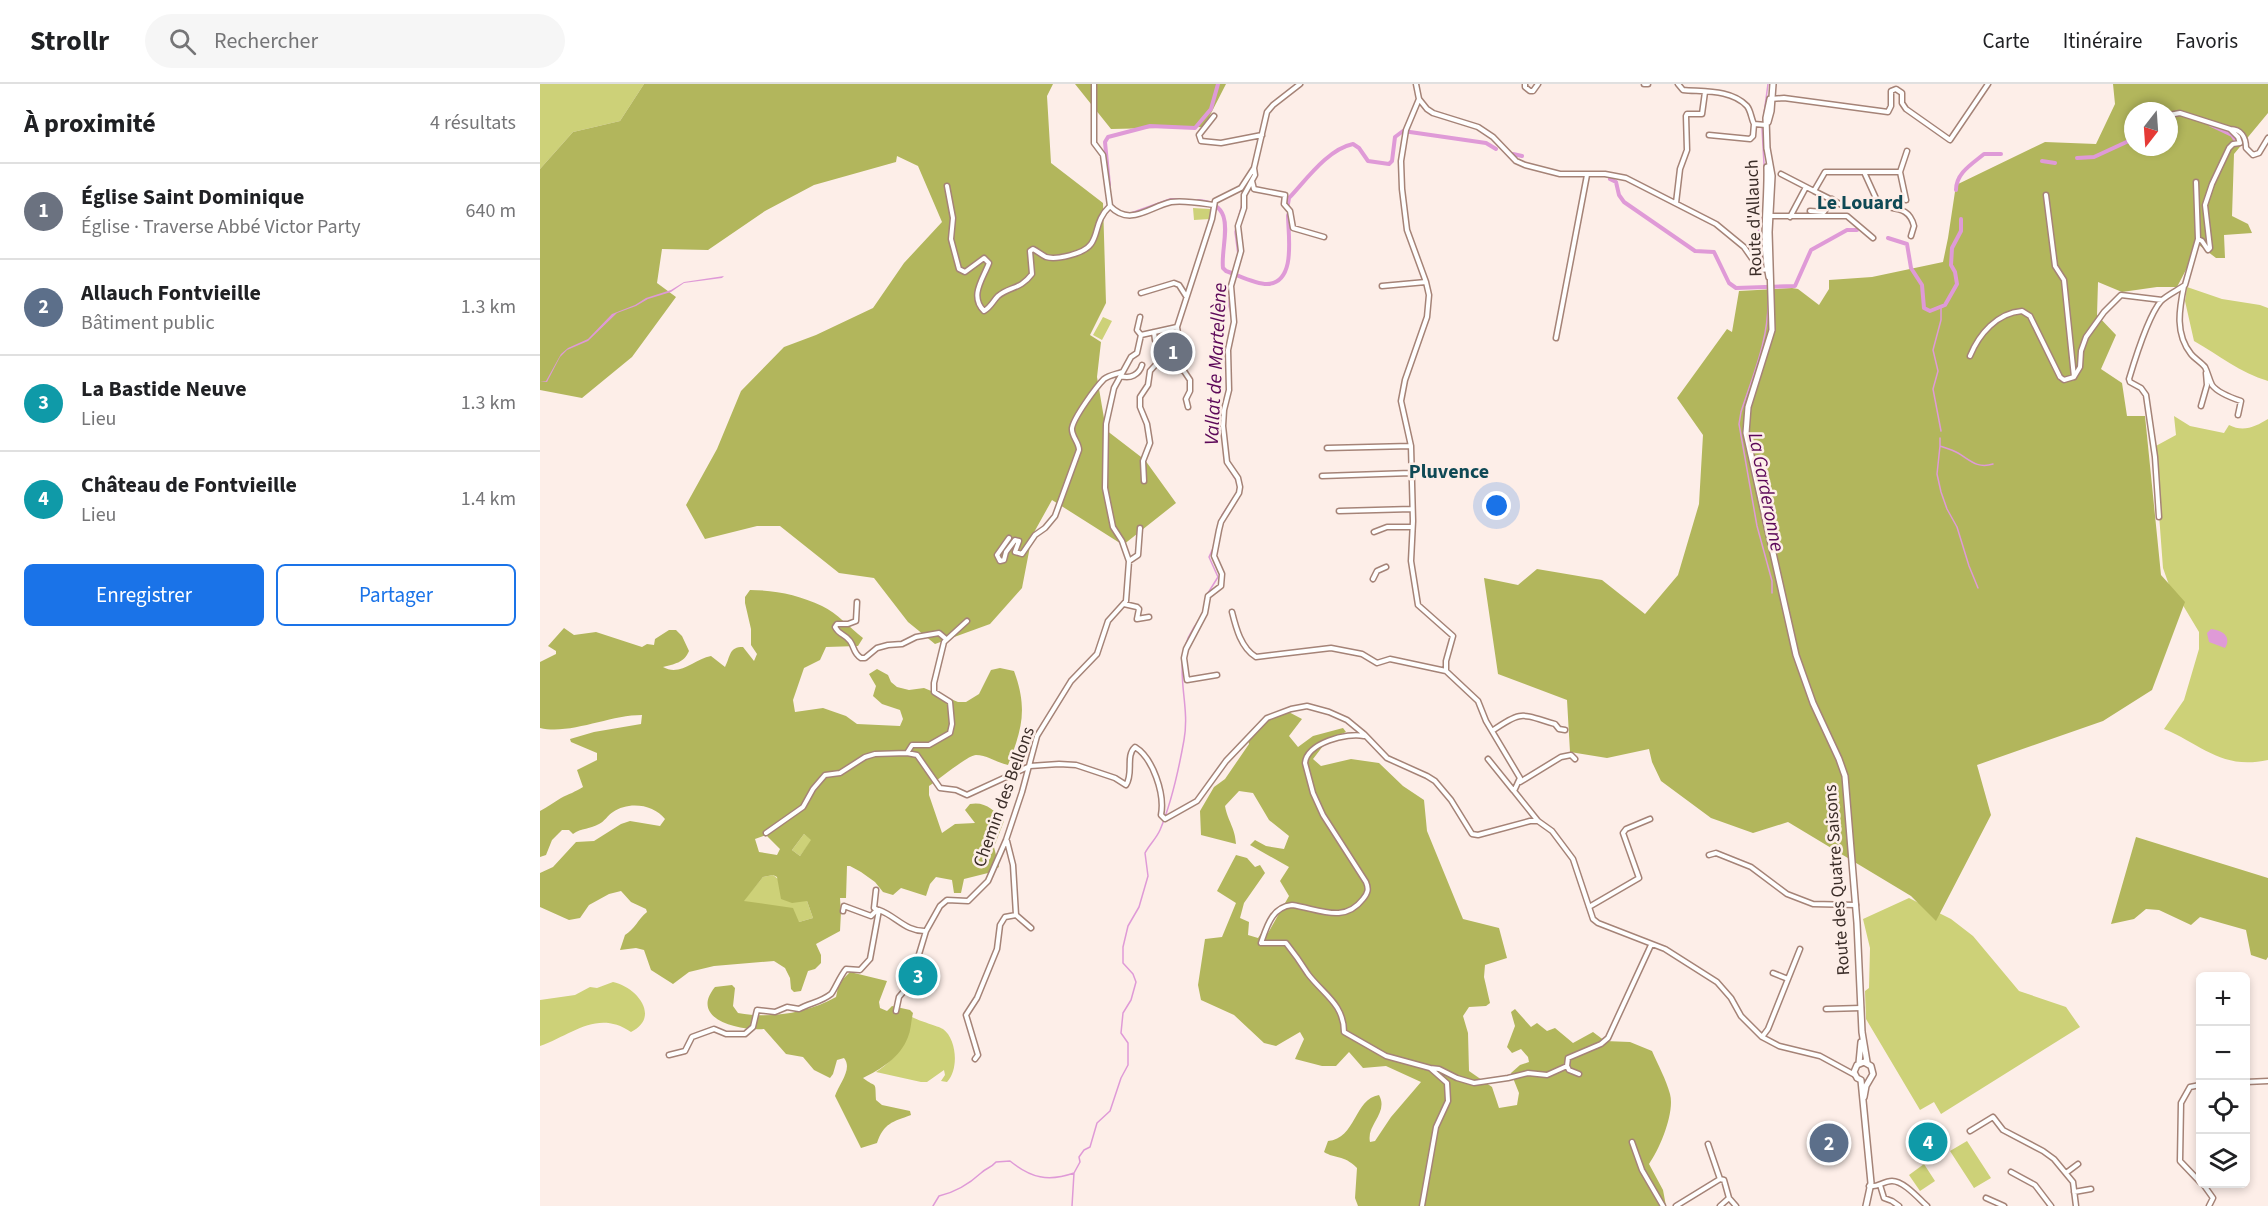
<!DOCTYPE html>
<html lang="fr">
<head>
<meta charset="utf-8">
<style>
  :root { --surface:#fff; --page:#f6f6f6; --text:#202124; --muted:#757577; --line:#e0e0e0; --accent:#1a73e8 }
  body { margin:0; font-family:"Source Sans 3",sans-serif; background:var(--page); color:var(--text) }
  .controls { position:absolute; right:18px; bottom:18px; display:grid; overflow:hidden; border-radius:9px; box-shadow:0 3px 9px #0003 }
  .controls button { width:54px; height:54px; display:grid; place-items:center; padding:0; border:0; border-bottom:2px solid var(--line); background:var(--surface); color:var(--text); font:30px sans-serif }
  .compass { position:absolute; left:1584px; top:18px; width:54px; height:54px; border-radius:50%; background:var(--surface); box-shadow:0 3px 9px #0003; rotate:197deg }
  .you { position:absolute; left:957px; top:422px; width:21px; height:21px; margin:-15px; border:4px solid #fff; border-radius:50%; background:#1a73e8; box-shadow:0 0 0 9px #1a73e833 }
  .badge { display:grid; place-items:center; width:39px; height:39px; border-radius:50%; background:var(--accent); color:#fff; font-size:20px; font-weight:700 }
  .pin { position:absolute; translate:-50% -50%; border:3px solid #fff; box-shadow:0 2px 6px #0006 }
  .list { margin:0; padding:0; list-style:none }
  h2 { display:flex; justify-content:space-between; align-items:center; height:78px; margin:0; padding:0 24px; font-size:26px }
  h2 small { font-size:20px; font-weight:400; color:var(--muted) }
  .list li { display:grid; grid-template-columns:39px 1fr auto; gap:18px; align-items:center; box-sizing:border-box; height:96px; padding:0 24px; border-top:2px solid var(--line) }
  .list b { display:block; font-size:22px; white-space:nowrap }
  .list p { margin:0; font-size:20px; white-space:nowrap; color:var(--muted) }
  .list em { font-size:20px; font-style:normal; color:var(--muted) }
  .actions { display:flex; gap:12px; padding:18px 24px }
  .actions a { flex:1; padding:14px 0; border:2px solid var(--accent); border-radius:9px; text-align:center; font-size:21px; color:var(--accent) }
  .actions .main { background:var(--accent); color:#fff }
  .icon { flex:none; width:33px; height:33px; fill:none; stroke:currentColor; stroke-width:2; stroke-linecap:round; stroke-linejoin:round }
  .map { position:relative; flex:none; width:1728px; height:1122px; overflow:hidden }
  header { display:flex; align-items:center; gap:36px; box-sizing:border-box; height:84px; padding:0 30px; background:var(--surface); border-bottom:2px solid var(--line) }
  header strong { font-size:28px }
  nav { display:flex; gap:33px; margin-inline-start:auto; font-size:21px }
  .search { width:420px; height:54px; background:var(--page); display:flex; align-items:center; gap:15px; box-sizing:border-box; padding:0 21px; border-radius:33px; color:var(--muted); font-size:22px }
  main { display:flex }
  aside { flex:1; background:var(--surface) }
  .map>svg:first-child { display:block }
  .green { fill:#cdd178 }
  .forest { fill:#b2b65c; fill-rule:evenodd }
  .water { fill:#df9ad7 }
  .lines { fill:none; stroke-linecap:round; stroke-linejoin:round }
  .stream { stroke:#df9ad7; stroke-width:1.5 }
  .canal { stroke:#df9ad7; stroke-width:4 }
  .minor-casing { stroke:#a58377; stroke-width:7 }
  .major-casing { stroke:#a58377; stroke-width:8 }
  .minor { stroke:#fff; stroke-width:4 }
  .major { stroke:#fff; stroke-width:5 }
  .labels { text-anchor:middle; dominant-baseline:central; stroke-width:5; stroke-linejoin:round; paint-order:stroke }
  .street-label { font-size:18px; fill:#3b2d28; stroke:#fdeee8 }
  .neighbourhood-label { font-size:20px; font-weight:bold; fill:#0f4955; stroke:#fdeee8 }
  .water-label { font-size:20px; font-style:italic; fill:#5c0758; stroke:#fdeee8 }
</style>
</head>
<body>
<header>
<strong>Strollr</strong>
<div class="search"><svg class="icon" aria-label="search" viewBox="0 0 24 24"><circle cx="10" cy="10" r="6"/><path d="M15 15l6 6"/></svg>Rechercher</div>
<nav><a>Carte</a><a>Itinéraire</a><a>Favoris</a></nav>
</header>
<main>
<aside>
<h2>À proximité<small>4 résultats</small></h2>
<ul class="list">
<li><span class="badge" style="background:#6b7280">1</span><div><b>Église Saint Dominique</b><p>Église · Traverse Abbé Victor Party</p></div><em>640 m</em></li>
<li><span class="badge" style="background:#5c6f8a">2</span><div><b>Allauch Fontvieille</b><p>Bâtiment public</p></div><em>1.3 km</em></li>
<li><span class="badge" style="background:#0f9aa8">3</span><div><b>La Bastide Neuve</b><p>Lieu</p></div><em>1.3 km</em></li>
<li><span class="badge" style="background:#0f9aa8">4</span><div><b>Château de Fontvieille</b><p>Lieu</p></div><em>1.4 km</em></li>
</ul>
<div class="actions"><a class="main">Enregistrer</a><a>Partager</a></div>
</aside>
<div class="map">
<svg width="1728" height="1122" viewBox="0 0 1728 1122">
  <rect width="100%" height="100%" fill="#fdeee8"/>
  <!-- green -->
  <path class="green" d="M0,0H104L80,37L33,48L0,85Z
    M653,124L670,125V135L654,136Z
    M1647,203L1682,215L1720,221L1728,224V297C1700,289 1679,271 1654,257L1645,217Z
    M563,233L572,237L562,256L553,251Z
    M1634,332L1650,342L1684,349L1689,341C1704,349 1716,342 1728,335V676C1681,686 1663,661 1624,645L1644,616L1659,565V548L1638,513L1629,501L1623,484L1614,363L1636,351Z
    M264,750L272,756L260,772L252,766Z
    M233,791L267,817L273,834L259,838L203,817L223,793Z
    M1369,814L1411,835L1433,852L1479,907L1526,923L1540,943L1401,1030L1394,1018L1380,1026L1326,935L1325,907L1329,904L1330,864L1323,835Z
    M73,898C97,903 121,933 91,948C57,925 32,951 0,962V916L35,911L50,903L57,904Z
    M372,933C379,937 398,942 403,945C417,955 419,986 407,998L401,997L405,991L404,986L387,998H381L336,988C361,971 363,961 372,933Z
    M1427,1057L1451,1094L1434,1104L1410,1067Z
    M1384,1080L1395,1097L1380,1107L1369,1091Z"/>
  <!-- forest -->
  <path class="forest" d="M104,0H513L507,12L511,79L563,119L566,219L550,251L561,258L557,293L566,346L605,376L636,419L583,461L512,416L492,452L482,504L450,540L395,560L368,538L334,494L299,489L240,442H217L165,455L146,421L177,365L201,307L244,263L276,251L333,224L364,179L402,138L378,82L357,72L356,78L274,101L225,127L168,166L122,165L117,199L136,213L92,273L42,314L0,306V85L33,48L80,37Z
    M535,0H686L664,43L571,45Z
    M1573,0H1728V29L1694,70L1692,132L1708,140L1712,149L1684,151L1685,174H1676L1659,161L1637,203H1617L1582,208L1558,198L1557,231L1576,251L1561,285L1582,299L1587,332H1605L1621,491L1645,518L1612,606L1563,637L1437,681L1451,731L1396,837L1371,812L1248,738L1213,749L1171,734L1121,697L1112,678L1109,665L1067,674L1030,668L1027,616L958,590L944,494L978,501L997,485L1062,496L1105,530L1138,491L1159,420L1163,351L1137,314L1187,245L1192,248L1199,207L1252,204L1258,205L1279,221L1289,205V196L1332,193L1403,178L1408,154L1416,101L1505,58L1556,60L1575,20ZM1593,27H1629V63H1593Z
    M210,506C235,506 259,511 282,522C297,529 310,544 323,554L318,562L286,563L280,576L264,584L253,616L255,628L283,624L306,632L317,640L360,642L363,635L360,626L342,620L333,612L336,602L329,590L337,585L348,591L351,598L357,603L369,606L384,604L418,618H426L439,610L451,586L460,584L474,587C488,625 482,645 468,681C458,679 447,671 436,671C428,671 398,696 389,702V711L402,749L415,740L435,739L425,726L430,720C445,717 454,726 464,737L454,763L459,783L448,789L424,795L421,809H414L412,796L396,793L390,800L386,812L361,804L353,811L343,808L335,798L321,788L310,782H307L306,814H300L301,828L300,847L276,860L281,871V879L275,885L268,887L261,907L254,908L251,905L250,894L245,884L234,877L174,882L149,888L133,900L111,886L104,866L96,864L80,866L85,851C95,845 98,835 107,828L106,825L91,818L81,807L69,810L49,821L40,834L29,836L0,823V789L13,783L36,758L54,757L81,740L90,737L120,742L125,735C114,720 88,717 73,728C68,731 64,738 59,740C51,745 41,744 33,750L29,746H22L12,756L6,771L0,773V727C8,723 14,718 21,714C29,710 35,708 43,703L37,686L57,676V669L31,658L30,655L54,648L101,640L102,631C69,631 31,651 0,644V578L16,570V567L8,562L24,544L34,551L56,548L102,563L107,560L114,561L115,555L129,546H136L142,552L149,567C144,579 134,580 123,583C140,593 154,575 171,572L185,583C191,571 189,563 203,563L214,577L217,570L211,561V545L205,519V513ZM264,750L271,756L260,772L252,766ZM226,751L240,765L237,771L219,768L215,755ZM233,791L237,793L241,815L252,819L267,817L273,834L259,838L253,824L204,817L223,793Z
    M745,626L762,635L749,652L758,663L773,652L803,644L806,648L780,660L783,662L773,675L781,682L811,675L839,679L863,702L884,716L887,747L923,835L959,844L967,874L945,881L944,893L950,919L946,922L929,923L923,932L928,949L929,987L952,1003L959,1024L977,1021L979,1009L971,989L980,981L989,978L988,973L981,965L972,969L967,963L975,942L971,928L975,925L991,943L997,939L1007,947L1015,944L1033,959L1053,948L1065,957L1090,958L1112,967C1118,981 1126,995 1130,1010C1135,1028 1120,1065 1109,1080L1123,1106L1126,1122H818L815,1114L817,1084C803,1070 795,1075 784,1068L788,1057C816,1055 814,1015 839,1011C849,1029 826,1041 830,1058L835,1057L851,1033L881,998L846,982L823,984L809,968L796,982H782L755,975L764,955L760,948L736,962L724,959L694,931L661,916L658,901L665,855L682,853L696,819L677,807L696,771L707,774L715,783L720,781L725,789L704,819L700,834L709,838L708,851L718,854L722,848L728,849L749,812L740,797L749,783L710,761L715,756L726,762L744,765L749,752L729,736L713,709L699,707L685,722C688,738 695,743 696,760L661,751L660,727L674,703L685,695L709,660L707,652L719,640Z
    M1596,753L1728,794V873L1726,876L1711,871L1706,846L1660,833L1651,841L1619,826L1606,825L1594,835L1571,840Z
    M310,888L347,897L339,918L340,924L347,927L352,922L370,926L373,929C371,937 371,946 368,953C360,974 341,985 323,994C337,1005 335,995 336,1016L342,1021L370,1027L371,1031C352,1038 344,1039 337,1059L321,1064L295,1012C299,1000 313,985 304,974L297,976L293,990L290,994L274,986L263,973L246,970L224,945C201,947 148,936 175,903L192,901L195,904L193,922L198,929C231,935 267,929 296,913L299,899Z"/>
  <!-- water -->
  <path class="water" d="M184,192L182,194L144,199L131,208L108,215L96,222L77,229L48,257L27,266L20,273L7,298L0,297H6L21,270L28,264L48,255L72,230L95,221L106,214L131,206L144,198Z
    M1671,545C1682,546 1692,552 1685,564L1669,558L1667,549Z"/>
  <g class="lines">
    <!-- stream -->
    <path class="stream" d="M1223,37L1228,0
      M1222,44L1225,98
      M1223,133L1218,142L1223,181
      M698,171L695,148L702,120
      M690,204L689,222L691,229
      M1228,215C1229,255 1213,291 1201,328L1199,340L1217,442L1232,497V509
      M686,267L690,246
      M1401,347L1393,305L1398,287L1393,266L1401,236V223
      M1400,354V362C1406,364 1413,366 1418,369C1430,376 1437,385 1453,380
      M1400,362L1397,390L1401,408L1407,425L1417,443L1429,482L1438,504
      M687,381L697,398
      M676,451L682,431L694,413
      M668,509L678,493L669,473L674,462
      M393,1122L399,1112C416,1108 428,1101 441,1089C446,1084 451,1084 456,1078L470,1077C491,1094 508,1098 534,1089
      M532,1122L534,1089L540,1078L539,1073L544,1066L550,1063L557,1039L570,1027L581,994L588,981V959L581,949L583,929L591,916L596,898L593,890L583,879V863L588,842L599,823L608,792L605,769C609,761 616,755 620,746C631,720 639,684 644,656C652,612 626,576 660,535"/>
    <!-- canal -->
    <path class="canal" d="M1671,41L1692,51L1698,60
      M973,70L982,72
      M1537,74L1554,73L1593,55
      M1502,77L1515,79
      M1070,95L1076,98L1079,111L1084,118L1155,167L1174,168L1189,199L1196,204L1255,202L1271,166L1307,146H1317
      M569,101L565,58L568,53L610,42L655,44L671,25L678,0
      M1416,106C1416,89 1432,80 1444,70H1461
      M658,117C700,119 680,160 683,184L686,187C698,191 715,200 727,200C757,199 748,150 748,131
      M748,120L749,114C766,96 788,65 813,60L819,64L828,77L849,80L852,77L855,53L863,47L946,59L956,65
      M592,130L631,116H639
      M1348,154L1367,160L1371,184L1382,201L1384,224L1390,227L1405,221L1417,200L1415,188L1411,181L1412,164L1421,147V135"/>
    <defs>
      <path id="minor" d="M554,0V59L563,71L570,122C590,143 609,123 631,118C644,116 660,119 674,121
        M876,0L879,15L866,46L861,77L862,105L867,146L886,198L889,211L887,233L865,296L861,317L871,362L873,437L871,477L878,521L913,552L906,577V587L938,617L946,637L980,694L974,707L998,737L1012,747L1033,775L1053,835L1058,839L1125,865L1177,898L1191,914L1201,932L1222,953L1239,962L1280,972L1315,991
        M985,0V3L990,7H993L998,0
        M1104,0H1108
        M1138,0L1143,6C1163,8 1191,5 1207,22C1211,27 1211,34 1214,40L1226,41
        M879,15L887,25L893,29L938,43L953,53L976,77L985,81L1020,90H1065L1086,94L1176,140L1204,163L1220,186L1230,185
        M1230,15L1244,14L1348,28L1351,22V7L1356,5L1362,9V19L1366,25L1410,56L1448,0
        M1629,31L1640,29L1690,45
        M674,32L659,51L661,57L681,59L722,51
        M1169,51L1210,55L1213,52L1214,40
        M1324,88H1360L1366,116
        M1360,88L1367,67
        M1241,90L1274,107L1285,88H1324L1339,121C1355,126 1369,122 1374,142L1371,152
        M712,97L714,105L745,111L744,120L750,127L753,144L784,153
        M1656,98L1658,155
        M407,102L413,134L411,155L419,185L425,188L444,174L449,179C443,195 429,212 444,227C451,223 453,217 458,212C470,202 480,206 492,190L490,167L493,165C497,167 502,171 506,173C516,176 544,170 551,160C559,149 555,136 570,122
        M1274,107L1302,121
        M1506,111L1515,182L1524,196L1534,293
        M1136,119L1140,85L1147,66L1146,32L1147,30H1162L1165,8
        M1270,127L1284,128L1292,115
        M1228,132H1307L1333,154
        M1250,133L1266,103
        M842,202L886,198
        M1644,202C1639,226 1635,250 1651,270C1655,275 1661,278 1665,283C1668,289 1669,295 1672,301C1678,309 1692,314 1701,317L1698,331
        M601,209L634,199L639,201L646,212
        M600,233L597,246L601,251
        M614,248L615,256
        M601,251L637,243
        M1016,254L1047,91
        M1430,272C1439,250 1457,229 1482,227L1490,232L1520,293L1524,296L1534,293
        M620,276V263L628,262
        M627,280L636,273L642,274
        M581,292C590,295 599,291 602,281
        M1534,293L1540,283L1541,267L1546,253L1564,228L1581,211L1622,216
        M1661,322L1667,301L1666,289
        M648,323L646,315L650,307V296L644,287L637,243L672,135L675,117L701,104L714,84L727,28L733,21L760,0
        M787,364L871,362
        M782,392L871,389
        M604,397L603,377L610,359L607,340L600,323V313L608,301L610,287L620,276L644,287
        M799,427L872,425
        M1619,433L1615,373L1606,311L1601,304L1590,298L1589,295C1595,275 1608,232 1621,217C1627,211 1638,206 1645,201L1658,155L1662,157L1668,166L1670,164L1665,121L1672,100L1689,64L1693,60L1700,59L1698,53L1690,45C1701,45 1706,53 1706,64L1713,71L1719,69L1728,54
        M834,448L847,443H872
        M469,454L457,471L460,477L464,476L466,468L475,456L479,457L475,468L482,470L495,451L505,444L515,432L539,366C539,358 531,352 532,344C534,333 556,303 564,295C569,291 577,290 582,288
        M589,477L598,471L600,444
        M833,495L837,487L846,483
        M317,518L316,537L308,540H297L295,543C299,551 305,550 310,557C315,564 313,569 321,574H325L337,564L348,561L362,560L376,553L399,549L406,555
        M584,520L597,523L599,525L597,535L609,533
        M692,528C696,544 701,564 716,573L791,564L822,570L837,579L850,575L906,587
        M677,591L647,596L644,574L646,565L665,529L668,512L681,502L682,490L674,472L679,446L681,438L699,409L700,403L698,394L687,378L683,342L684,326L689,306L688,266L694,238L691,202L701,167L698,142L704,124V111L715,91L714,84
        M952,647C982,626 981,630 1015,640L1019,645L1025,646
        M824,652C807,648 767,659 765,679L773,709L783,731L826,798C829,805 828,809 823,815C804,840 779,825 752,821C732,823 727,842 721,859H746C754,869 761,879 768,890C783,910 804,920 804,948L846,972L890,984L907,999L908,1017L896,1043L882,1122
        M367,669L372,661H389L410,649L412,640L410,618L394,608V599L404,558L427,537
        M948,675L973,706
        M980,698L1021,673L1031,671L1035,675
        M226,749L263,723L273,705L285,691L300,689L325,673L335,670L367,669L377,671L400,704L416,706L427,711L490,682L519,680L536,681L575,694L586,701C594,689 585,672 595,663C613,674 625,710 621,731L625,735L657,717L686,677L727,634L751,625L767,622L789,628L807,636L824,650L847,674L887,692L895,697L911,716L932,750L938,751L990,737H998
        M467,757L473,781L476,831L491,844
        M1169,771L1176,769L1211,783L1247,810L1273,820L1316,821
        M336,806L334,824L338,826
        M1049,823L1099,794L1083,749L1086,745L1110,735
        M339,826C356,832 366,848 386,847L400,822L407,816L428,817L448,797L466,756L482,708L497,652L531,597L557,570L568,537L586,517L589,477L582,457L573,443L565,404L566,340L574,304L591,273L597,269L601,251
        M303,827L304,822L331,832L337,826
        M1233,889L1248,895
        M1286,925L1321,924
        M356,927L359,913L370,900L386,847
        M1222,953L1228,945L1260,865
        M129,971L145,967L152,953L174,945L186,950H205L213,943L217,926L235,928L247,923L259,925C270,919 281,918 291,910C294,907 300,892 306,885L320,886L330,875L339,826
        M435,975L438,971L426,931L437,914L457,865L460,841L465,833L476,831
        M1027,982L1028,974L1061,960L1068,954L1111,861
        M1027,982L1029,986L1039,990
        M890,984L899,985L917,994L934,999L968,994L988,989L1007,991L1027,982
        M1706,998L1728,997
        M1660,1001L1650,1003L1641,1019L1640,1077L1660,1098
        M1430,1047L1453,1033L1463,1046L1503,1067L1514,1075L1533,1098L1536,1122
        M1092,1058L1102,1086L1123,1122
        M1168,1060L1180,1095
        M1471,1088L1495,1101L1511,1122
        M1526,1089L1538,1080
        M1663,1100L1673,1114L1669,1122
        M1340,1101L1344,1114L1352,1117L1359,1122
        M1329,1102C1338,1104 1343,1097 1352,1097C1364,1097 1379,1115 1387,1122
        M1534,1108L1551,1105
        M1446,1114L1464,1122
        M1136,1122L1180,1095L1184,1096L1189,1114L1196,1122
        M1180,1122L1189,1114"/>
      <path id="major" d="M1228,38L1231,27L1233,0
        M1227,64L1232,92L1229,148L1232,246L1208,323L1206,349L1256,571L1273,619L1299,675L1305,692L1317,839L1322,948L1327,978
        M1227,65L1226,34L1230,15
        M1227,83C1228,120 1221,156 1229,193
        M1319,979L1321,958
        M1324,1013L1326,1002L1333,990L1331,982L1324,978L1317,981L1314,988L1317,994L1321,996L1331,1099L1326,1122"/>
    </defs>
    <!-- minor casing -->
    <use href="#minor" class="minor-casing"/>
    <!-- major casing -->
    <use href="#major" class="major-casing"/>
    <!-- minor -->
    <use href="#minor" class="minor"/>
    <!-- major -->
    <use href="#major" class="major"/>
  </g>
  <g class="labels">
    <!-- street labels -->
    <g class="street-label">
      <text transform="translate(1214 134) rotate(-92)">Route d'Allauch</text>
      <text transform="translate(464 713) rotate(-70)">Chemin des Bellons</text>
      <text transform="translate(1297 796) rotate(-94)">Route des Quatre Saisons</text>
    </g>
    <!-- neighbourhood labels -->
    <g class="neighbourhood-label">
      <text x="1320" y="119">Le Louard</text>
      <text x="909" y="388">Pluvence</text>
    </g>
    <!-- water labels -->
    <g class="water-label">
      <text transform="translate(676 280) rotate(-87)">Vallat de Martellène</text>
      <text transform="translate(1226 408) rotate(79)">La Garderonne</text>
    </g>
  </g>
</svg>
<div class="controls">
<button>+</button>
<button>−</button>
<button><svg class="icon" aria-label="locate" viewBox="0 0 24 24"><circle cx="12" cy="12" r="6"/><path d="M12 2v4M12 18v4M2 12h4M18 12h4"/></svg></button>
<button><svg class="icon" aria-label="layers" viewBox="0 0 24 24"><path d="M12 4l9 5-9 5-9-5zM3 14l9 5 9-5"/></svg></button>
</div>
<svg class="compass" viewBox="-18 -18 36 36"><path d="M0-13l5 13h-10z" fill="#e53935"/><path d="M0 13l5-13h-10z" fill="#757577"/></svg>
<div class="you"></div>
<div class="pin badge" style="left:633px;top:268px;background:#6b7280">1</div>
<div class="pin badge" style="left:1289px;top:1059px;background:#5c6f8a">2</div>
<div class="pin badge" style="left:378px;top:892px;background:#0f9aa8">3</div>
<div class="pin badge" style="left:1388px;top:1058px;background:#0f9aa8">4</div>
</div>
</main>
</body>
</html>
